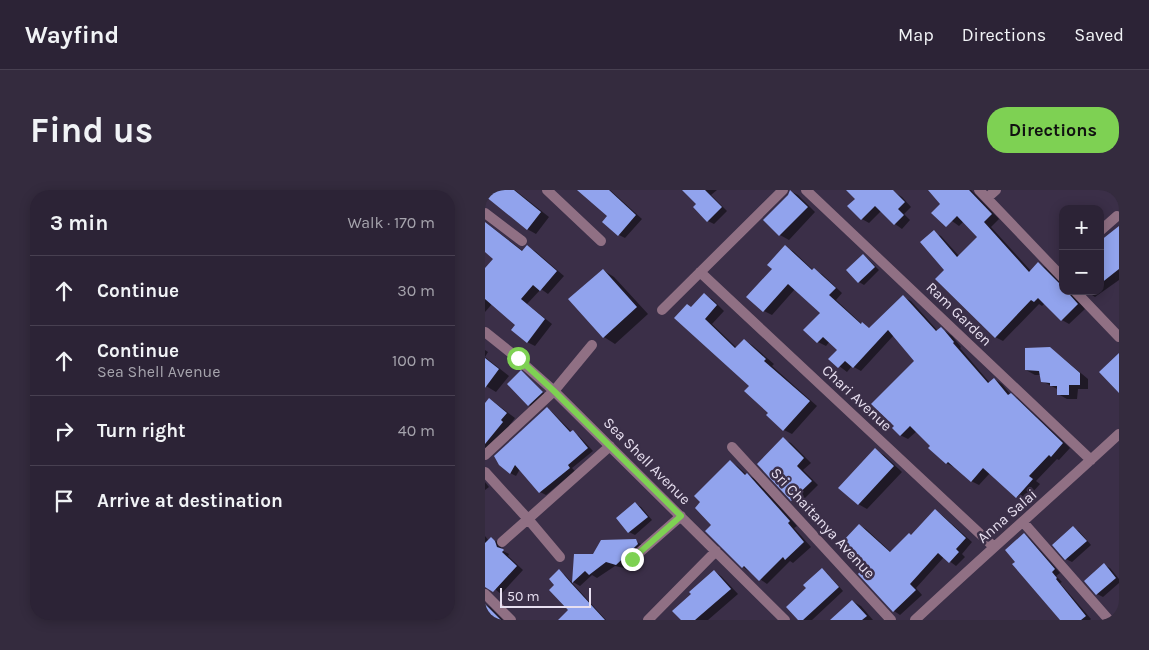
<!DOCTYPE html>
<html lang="en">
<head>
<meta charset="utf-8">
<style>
  :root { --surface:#2c2336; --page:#342b3e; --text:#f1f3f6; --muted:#a6a4ad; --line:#484051; --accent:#7ed153 }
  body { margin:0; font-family:Karla,sans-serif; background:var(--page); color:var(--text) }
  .controls { position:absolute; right:15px; top:15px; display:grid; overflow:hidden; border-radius:10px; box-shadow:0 2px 12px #0003 }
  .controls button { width:45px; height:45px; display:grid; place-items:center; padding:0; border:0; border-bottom:1px solid var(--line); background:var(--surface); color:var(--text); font:25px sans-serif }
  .scale { position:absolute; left:15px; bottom:12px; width:91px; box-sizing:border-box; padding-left:5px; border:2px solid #e7dff0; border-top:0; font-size:14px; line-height:18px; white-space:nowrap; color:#e7dff0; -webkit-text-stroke:4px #3b2f48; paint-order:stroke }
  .stop { position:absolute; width:15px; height:15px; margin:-11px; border:4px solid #7ed153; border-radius:50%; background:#fff }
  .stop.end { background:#7ed153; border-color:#fff; box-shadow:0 1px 5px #0008 }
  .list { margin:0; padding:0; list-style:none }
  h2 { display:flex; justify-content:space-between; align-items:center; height:65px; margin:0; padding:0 20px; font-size:21px }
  h2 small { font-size:16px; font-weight:400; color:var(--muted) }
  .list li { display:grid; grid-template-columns:32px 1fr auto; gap:15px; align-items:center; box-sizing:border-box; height:70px; padding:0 20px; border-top:1px solid var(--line) }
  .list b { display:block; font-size:19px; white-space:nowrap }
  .list p { margin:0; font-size:16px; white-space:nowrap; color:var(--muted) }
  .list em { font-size:16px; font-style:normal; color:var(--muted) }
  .icon { flex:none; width:28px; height:28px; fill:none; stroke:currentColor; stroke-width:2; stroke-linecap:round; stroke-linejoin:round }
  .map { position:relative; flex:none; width:634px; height:430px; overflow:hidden; border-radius:20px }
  header { display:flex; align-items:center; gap:30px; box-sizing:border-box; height:70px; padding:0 25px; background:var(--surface); border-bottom:1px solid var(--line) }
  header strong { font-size:24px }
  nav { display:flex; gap:28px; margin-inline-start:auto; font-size:18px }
  .intro { display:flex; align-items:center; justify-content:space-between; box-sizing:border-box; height:120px; padding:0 30px }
  h1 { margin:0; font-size:35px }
  .button { padding:12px 22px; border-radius:20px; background:var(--accent); color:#111; font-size:18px; font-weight:700 }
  main { display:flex; gap:30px; padding:0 30px }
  aside { flex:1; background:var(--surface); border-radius:20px; box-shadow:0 2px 12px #0003 }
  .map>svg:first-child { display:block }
  .shadow { fill:#0007 }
  .building { fill:#91a3ed }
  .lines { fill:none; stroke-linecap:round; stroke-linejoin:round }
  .street { stroke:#907084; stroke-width:10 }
  .route { stroke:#7ed153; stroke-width:6 }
  .labels { text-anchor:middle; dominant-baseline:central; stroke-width:5; stroke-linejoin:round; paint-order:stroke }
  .street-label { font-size:15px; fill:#e7dff0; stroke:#3b2f48 }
</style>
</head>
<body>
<header>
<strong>Wayfind</strong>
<nav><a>Map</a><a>Directions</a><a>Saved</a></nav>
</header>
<div class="intro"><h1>Find us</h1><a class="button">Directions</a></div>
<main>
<aside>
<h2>3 min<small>Walk · 170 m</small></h2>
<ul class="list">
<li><svg class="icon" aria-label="ahead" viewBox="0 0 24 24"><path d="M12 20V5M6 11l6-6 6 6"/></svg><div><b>Continue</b></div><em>30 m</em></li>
<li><svg class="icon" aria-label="ahead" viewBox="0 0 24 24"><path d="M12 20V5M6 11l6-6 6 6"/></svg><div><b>Continue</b><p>Sea Shell Avenue</p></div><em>100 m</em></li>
<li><svg class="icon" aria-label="right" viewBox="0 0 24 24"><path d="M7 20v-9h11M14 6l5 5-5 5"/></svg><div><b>Turn right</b></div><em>40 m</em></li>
<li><svg class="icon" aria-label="arrive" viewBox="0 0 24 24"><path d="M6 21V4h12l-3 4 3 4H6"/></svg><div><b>Arrive at destination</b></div></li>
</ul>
</aside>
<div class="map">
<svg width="634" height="430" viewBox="0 0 634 430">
  <rect width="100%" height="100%" fill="#3b2f48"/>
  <!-- shadow -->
  <path class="shadow" d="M0,0H30L64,27L51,44L42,39L0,4Z
    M94,0H125L157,29L140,48L134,45L124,26Z
    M199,0H232L226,5L242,21L229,34L223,31L212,14Z
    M363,0H406L417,7L426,17L419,24L425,30L417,39L410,34L396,21L384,33L377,29L372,9Z
    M444,0H486L514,29L506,37L546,81L554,74L561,78L578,95V101H593L591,108L600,119L584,134L577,130L560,113L557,116L554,114L518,151L510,147L461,80L448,42L456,46L474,66L494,47L479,31L474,36L467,31L456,14Z
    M305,1L313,5L330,22L304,50L295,45Z
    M0,32L38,61L43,57L50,61L79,86L63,104L56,99L42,114L67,134L50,156L42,152L31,135L7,114L0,122V80L10,69L0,60Z
    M631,40L634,41V90L610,107L601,101H615V65Z
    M300,57L308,61L328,80L337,84L357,103L351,110L377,134L385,139L418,107L426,111L453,141L456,138L467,146L476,157L475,158L505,193L509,189L517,194L526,205L533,209L585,258L574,270L572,269L551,291L555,294L540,311L532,307L505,283L494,295L486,291L470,276L469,277L461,273L432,241L423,249L415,245L431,171L409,145L376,181L367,176L362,182L345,169L354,160L345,151L341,156L333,152L320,140L336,122L310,99L287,125L279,121L288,79Z
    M378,65L383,69L394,80L379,95L374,92Z
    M118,80L129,87L163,124L130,154L119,147Z
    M219,105L227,109L239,121L227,134L252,158L259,150L267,155L289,174L287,176L332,216L307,244L299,240L285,223L207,118Z
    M564,159L573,164L603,189V199H593L592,209H582L573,204L574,200L557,191L556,185H550L541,180Z
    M0,160L3,162L0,167L24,186L11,202L1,196L0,198Z
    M36,182L41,185L62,206L49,218L44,215Z
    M5,209L30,228L24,236L26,237L0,267V214Z
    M62,219L67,222L87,242L93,245L108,261L87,278L90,281L61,305L55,302L35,279L31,286L25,283Z
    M298,249L306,253L326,273L318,280L333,295L314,314L307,310L273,274Z
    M390,260L399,265L417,282L382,319L373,314Z
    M245,272L252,276L262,285L270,289L312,336L309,338L326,357L308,373L305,371L282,394L258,377L228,335Z
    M0,292L4,297L0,300Z
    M151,314L156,317L167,330L150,345L144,342Z
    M451,321L457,325L487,352L477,364L480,367L471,376L459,367L431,398L437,405L415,425L409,421L379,379L367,357L374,335L381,339L406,362L427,346Z
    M588,338L594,341L606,355L587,372L581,369Z
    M539,345L544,348L575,383L571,386L577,392L575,393L606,429L605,430H577L532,372Z
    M0,346L4,351L6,349L13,352L18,361L24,364L23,366L38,380L16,404L0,391Z
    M150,351L158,355L160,359L139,378L130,376L112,388L107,385L95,396L88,392L90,365H109Z
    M619,375L625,378L634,389V393L618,407L612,404L601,391Z
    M337,380L342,383L358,401L327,430H315Z
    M74,381L80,385L121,430H75L84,420L71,395Z
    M229,381L236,386L253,404L223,430H198Z
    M367,411L376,416L388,430H346Z
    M0,414L5,417L18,430H0Z"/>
  <!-- building -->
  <path class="building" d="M0,0H29L56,22L42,40L0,6Z
    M92,0H124L151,25L133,46L117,32L122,26Z
    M197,0H220L237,17L222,32L208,17L211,14Z
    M305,0L323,17L294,46L278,30L303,5Z
    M361,0H408L420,12L413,19L419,25L409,35L390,16L376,30L362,16L370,9Z
    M443,0H484L507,24L499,32L544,82L553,72L578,97V101H583L585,105L593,114L576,131L553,108L549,112L546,110L510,148L450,89L459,80L435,52L449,40L472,67L492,47L472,26L461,37L446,23L455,14Z
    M0,32L37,61L42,55L72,81L55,101L48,95L36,109L60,129L42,153L26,140L30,135L0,109V78L8,69L0,62Z
    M634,36V79L615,94V51Z
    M300,55L327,80L329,78L351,98L344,105L376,134L377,132L384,138L418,105L451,141L456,137L459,140L469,152L468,153L503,193L509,188L523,205L526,203L578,253L566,267L564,265L544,286L548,289L531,308L498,278L486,292L463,272L461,274L443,258L445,256L425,236L415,246L407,238L409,236L386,214L429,171L403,140L368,178L360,171L353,178L343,169L352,160L338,147L332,153L318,140L335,123L303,94L278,122L261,107L287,79L282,75Z
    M378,64L390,77L373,93L361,80Z
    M118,79L152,117L118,148L83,109Z
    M219,103L232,115L220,129L250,158L259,149L281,169L279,171L325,211L298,241L281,225L283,223L259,201L264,196L189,128L202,114L206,117Z
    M565,157L595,183V195H584V205H572V196H565V193L556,192L554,181L540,180V158Z
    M634,163V203L614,182Z
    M0,168L14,179L0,198Z
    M36,180L58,202L43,216L22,194Z
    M4,208L22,223L16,230L18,232L0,254V213Z
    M62,217L85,242L88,240L103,258L83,275L85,278L54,303L30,275L25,284L14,275L9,266Z
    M298,247L319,268L312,276L327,291L306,311L272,274Z
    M390,258L409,276L373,315L353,298Z
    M245,270L260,285L262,283L305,331L303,333L319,352L300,370L298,367L274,391L259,376L257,378L220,341L226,335L210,318L215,312L209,306Z
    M150,312L163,327L143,343L131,328Z
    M450,319L481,348L471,359L474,362L464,373L453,363L425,394L431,400L408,422L373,384L377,379L360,364L365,357L358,351L374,334L405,362L424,343L426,345Z
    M588,336L602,351L580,370L567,355Z
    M539,343L570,379L567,382L572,388L571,389L601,426L596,430H575L527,374L530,372L520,360Z
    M6,347L10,351L12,357L18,359L19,360L17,362L32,376L8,402L0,397V353Z
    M151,349L153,354L131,375L121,372L104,385L100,381L87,393L89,364H108L116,350Z
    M619,373L631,388L611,405L599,391Z
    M337,378L354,397L318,430H313L301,417L321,398L318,395Z
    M74,379L86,393L120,430H73L83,420L64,400L69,395L64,389Z
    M229,380L246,399L210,430H196L187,421L206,404L204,402Z
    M367,410L382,426L377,430H345Z
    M0,414L16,430H0Z"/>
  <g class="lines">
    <!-- street -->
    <path class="street" d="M62,0L116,51
      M321,0L606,270
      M494,0L578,88
      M502,8L511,0
      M0,23L37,51
      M615,41L632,26
      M215,82L508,356
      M590,101L634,147
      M177,120L298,0
      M0,142L25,162
      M33,169L69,201L107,155
      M247,257L406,430
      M0,265L69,201L300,430
      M0,282L43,329L125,256
      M538,332L624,430
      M17,352L43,329L75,367
      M147,369L196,326
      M0,404L26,430
      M163,430L231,361
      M430,430C497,367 566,307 634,244"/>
  </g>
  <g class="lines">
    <!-- route -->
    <path class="route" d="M33,168L69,201L196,326L147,369"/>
  </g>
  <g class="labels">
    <!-- street labels -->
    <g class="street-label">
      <text transform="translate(474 124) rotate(44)">Ram Garden</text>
      <text transform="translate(372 208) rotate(43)">Chari Avenue</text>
      <text transform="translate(162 271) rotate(45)">Sea Shell Avenue</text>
      <text transform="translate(522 326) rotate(-41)">Anna Salai</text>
      <text transform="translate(338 333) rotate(47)">Sri Chaitanya Avenue</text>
    </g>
  </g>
</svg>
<div class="controls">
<button>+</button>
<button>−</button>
</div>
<div class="scale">50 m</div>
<div class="stop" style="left:33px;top:168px"></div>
<div class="stop end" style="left:147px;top:369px"></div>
</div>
</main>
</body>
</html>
